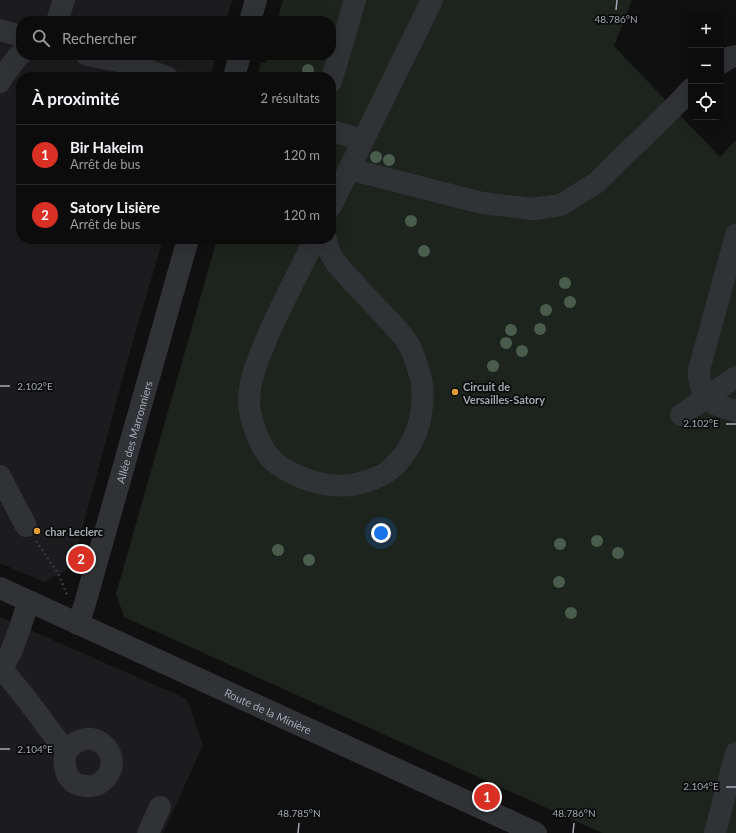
<!DOCTYPE html>
<html lang="fr">
<head>
<meta charset="utf-8">
<style>
  :root { --surface:#0c0c0d; --page:#1a1a1b; --text:#f1f3f6; --muted:#9a9b9d; --line:#2c2c2e; --accent:#d93025 }
  body { margin:0; font-family:Lato,sans-serif; background:var(--page); color:var(--text) }
  .controls { position:absolute; right:12px; top:12px; display:grid; overflow:hidden; border-radius:8px; box-shadow:0 4px 16px #0002 }
  .controls button { width:36px; height:36px; display:grid; place-items:center; padding:0; border:0; border-bottom:1px solid var(--line); background:var(--surface); color:var(--text); font:20px sans-serif }
  .you { position:absolute; left:381px; top:533px; width:14px; height:14px; margin:-10px; border:3px solid #fff; border-radius:50%; background:#1a73e8; box-shadow:0 0 0 6px #1a73e833 }
  .badge { display:grid; place-items:center; width:26px; height:26px; border-radius:50%; background:var(--accent); color:#fff; font-size:13px; font-weight:700 }
  .pin { position:absolute; translate:-50% -50%; border:2px solid #fff; box-shadow:0 1px 4px #0006 }
  .list { margin:0; padding:0; list-style:none }
  h2 { display:flex; justify-content:space-between; align-items:center; height:52px; margin:0; padding:0 16px; font-size:17px }
  h2 small { font-size:13px; font-weight:400; color:var(--muted) }
  .list li { display:grid; grid-template-columns:26px 1fr auto; gap:12px; align-items:center; box-sizing:border-box; height:60px; padding:0 16px; border-top:1px solid var(--line) }
  .list b { display:block; font-size:15px; white-space:nowrap }
  .list p { margin:0; font-size:13px; white-space:nowrap; color:var(--muted) }
  .list em { font-size:13px; font-style:normal; color:var(--muted) }
  .icon { flex:none; width:22px; height:22px; fill:none; stroke:currentColor; stroke-width:2; stroke-linecap:round; stroke-linejoin:round }
  .map { position:relative; flex:none; width:736px; height:833px; overflow:hidden }
  .search { position:absolute; background:var(--surface); box-shadow:0 4px 16px #0002; left:16px; top:16px; width:320px; height:44px; display:flex; align-items:center; gap:10px; box-sizing:border-box; padding:0 14px; border-radius:16px; color:var(--muted); font-size:15px }
  .panel { position:absolute; background:var(--surface); box-shadow:0 4px 16px #0002; left:16px; top:72px; width:320px; height:172px; border-radius:16px }
  .map>svg:first-child { display:block }
  .built { fill:#1c1c1e }
  .green { fill:#1d231d }
  .lines { fill:none; stroke-linecap:round; stroke-linejoin:round }
  .path { stroke:#37393d; stroke-width:2.5; stroke-dasharray:2 3; stroke-linecap:butt }
  .minor { stroke:#313236; stroke-width:22 }
  .tree { fill:#4a5c4b }
  .ticks { fill:none; stroke:#a2a8b1; stroke-width:1.5 }
  .poi-dot { fill:#e29d37; stroke:#0b0b0c; stroke-width:1.5 }
  .labels { text-anchor:middle; dominant-baseline:central; stroke-width:3.5; stroke-linejoin:round; paint-order:stroke }
  .poi-label { font-size:11px; font-weight:bold; fill:#a2a8b1; stroke:#0b0b0c; text-anchor:start }
  .street-label { font-size:11px; fill:#a2a8b1; stroke:#0b0b0c }
  .ticks-label { font-size:10px; text-anchor:middle; fill:#a2a8b1; stroke:#0b0b0c; stroke-width:3.5; stroke-linejoin:round; paint-order:stroke }
</style>
</head>
<body>
<div class="map">
<svg width="736" height="833" viewBox="0 0 736 833">
  <rect width="100%" height="100%" fill="#101011"/>
  <!-- built -->
  <path class="built" d="M0,0H232L226,21H21V55H216L210,77H21V239H163L130,351L72,567L44,582L0,563Z
    M0,617L187,699L203,745L163,833H0Z"/>
  <!-- green -->
  <path class="green" d="M283,0H632L614,46L720,157L736,140V833H602L124,617L116,594L217,239H331V77H257L261,62L265,63L267,55H331V21H277Z"/>
  <g class="lines">
    <!-- path -->
    <path class="path" d="M36,541L58,573L67,595"/>
    <!-- minor -->
    <g class="minor">
      <path d="M57,21L64,0"/>
      <path d="M250,21L256,0"/>
      <path d="M0,30L21,36"/>
      <path d="M87,55L128,63L167,77"/>
      <path d="M721,63L731,57L736,56"/>
      <path d="M234,77L240,55"/>
      <path d="M0,82L3,76L19,55L21,54"/>
      <path d="M331,82L355,0"/>
      <path d="M331,131L363,140"/>
      <path d="M349,169L482,203L533,209L561,205L596,183L678,103L691,89"/>
      <path d="M331,206L432,0"/>
      <path d="M736,235L699,370C698,384 704,399 717,405C723,408 730,409 736,411"/>
      <path d="M315,239C298,274 279,308 264,345C257,362 249,381 249,401C249,418 260,448 272,460C280,467 289,472 298,476C322,487 349,489 373,479C378,477 383,475 387,472C402,461 410,447 417,430C422,416 425,390 420,375C417,364 412,348 405,339C399,330 391,323 384,315C368,298 351,281 336,263L329,251L326,239"/>
      <path d="M681,415L736,377"/>
      <path d="M0,476L26,526"/>
      <path id="s1" d="M0,588L536,833"/>
      <path id="s2" d="M78,624L84,607L188,239"/>
      <path d="M2,669L25,697L66,752C89,720 126,753 106,778C101,784 94,787 86,786C67,785 62,768 66,752"/>
      <path d="M0,672L10,654L20,628L25,612L31,602"/>
      <path d="M148,833L160,807"/>
      <path d="M715,833L736,753"/>
    </g>
  </g>
  <!-- trees -->
  <g class="tree">
    <circle cx="308" cy="70" r="6"/>
    <circle cx="376" cy="157" r="6"/>
    <circle cx="389" cy="160" r="6"/>
    <circle cx="411" cy="221" r="6"/>
    <circle cx="424" cy="251" r="6"/>
    <circle cx="565" cy="283" r="6"/>
    <circle cx="570" cy="302" r="6"/>
    <circle cx="546" cy="310" r="6"/>
    <circle cx="540" cy="329" r="6"/>
    <circle cx="511" cy="330" r="6"/>
    <circle cx="506" cy="343" r="6"/>
    <circle cx="522" cy="351" r="6"/>
    <circle cx="493" cy="366" r="6"/>
    <circle cx="597" cy="541" r="6"/>
    <circle cx="560" cy="544" r="6"/>
    <circle cx="278" cy="550" r="6"/>
    <circle cx="618" cy="553" r="6"/>
    <circle cx="309" cy="560" r="6"/>
    <circle cx="559" cy="582" r="6"/>
    <circle cx="571" cy="613" r="6"/>
  </g>
  <!-- ticks -->
  <path class="ticks" d="M616,10L617,0M0,386H10M726,424H736M0,749H10M726,787H736M298,833L299,823M573,833L574,823"/>
  <!-- markers -->
  <g class="poi-dot">
    <circle cx="455" cy="392" r="4"/>
    <circle cx="37" cy="531" r="4"/>
  </g>
  <g class="labels">
    <!-- poi labels -->
    <g class="poi-label">
      <text x="463" y="386">Circuit de<tspan x="463" dy="13">Versailles-Satory</tspan></text>
      <text x="45" y="531">char Leclerc</text>
    </g>
    <!-- street labels -->
    <g class="street-label">
      <text stroke="none"><textPath href="#s2" startOffset="200">Allée des Marronniers</textPath></text>
      <text stroke="none"><textPath href="#s1" startOffset="295">Route de la Minière</textPath></text>
    </g>
  </g>
  <g class="ticks-label">
    <text x="616" y="23">48.786°N</text>
    <text x="35" y="390">2.102°E</text>
    <text x="701" y="427">2.102°E</text>
    <text x="35" y="753">2.104°E</text>
    <text x="701" y="790">2.104°E</text>
    <text x="299" y="817">48.785°N</text>
    <text x="574" y="817">48.786°N</text>
  </g>
</svg>
<div class="controls">
<button>+</button>
<button>−</button>
<button><svg class="icon" aria-label="locate" viewBox="0 0 24 24"><circle cx="12" cy="12" r="6"/><path d="M12 2v4M12 18v4M2 12h4M18 12h4"/></svg></button>
</div>
<div class="you"></div>
<div class="pin badge" style="left:487px;top:797px">1</div>
<div class="pin badge" style="left:81px;top:559px">2</div>
<div class="search"><svg class="icon" aria-label="search" viewBox="0 0 24 24"><circle cx="10" cy="10" r="6"/><path d="M15 15l6 6"/></svg>Rechercher</div>
<section class="panel">
<h2>À proximité<small>2 résultats</small></h2>
<ul class="list">
<li><span class="badge">1</span><div><b>Bir Hakeim</b><p>Arrêt de bus</p></div><em>120 m</em></li>
<li><span class="badge">2</span><div><b>Satory Lisière</b><p>Arrêt de bus</p></div><em>120 m</em></li>
</ul>
</section>
</div>
</body>
</html>
